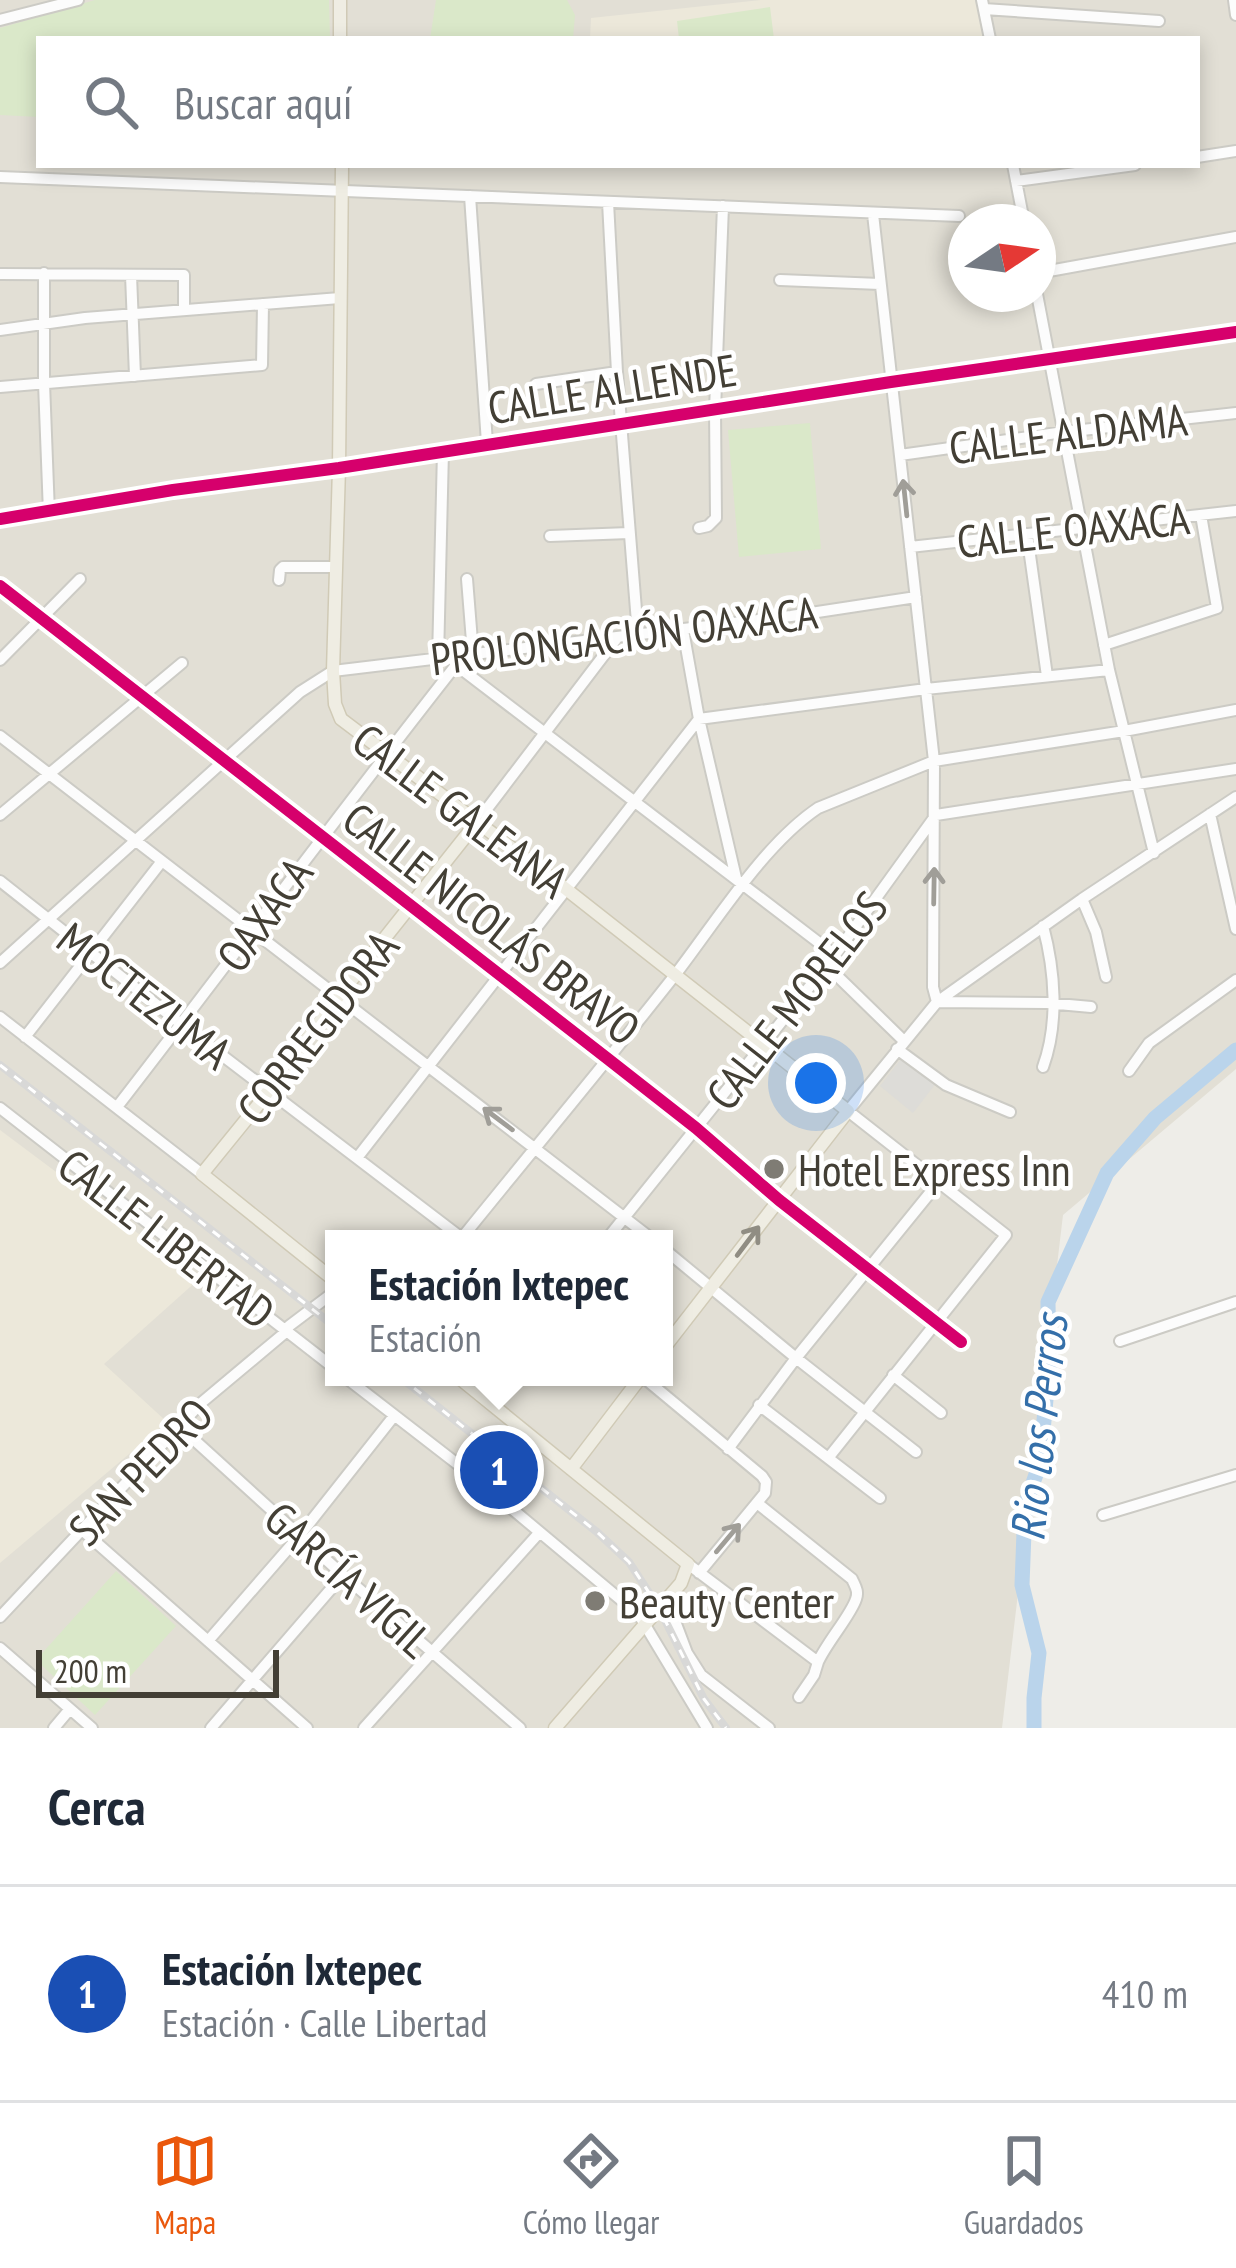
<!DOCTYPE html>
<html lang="es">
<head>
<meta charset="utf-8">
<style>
  :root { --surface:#fff; --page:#f2f2f3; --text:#1f2937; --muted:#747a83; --line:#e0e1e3; --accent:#ea580c }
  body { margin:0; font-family:"PT Sans Narrow",sans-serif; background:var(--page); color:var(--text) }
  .compass { position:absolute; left:948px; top:204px; width:108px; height:108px; border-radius:50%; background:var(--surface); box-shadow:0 6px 18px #0003; rotate:77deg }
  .scale { position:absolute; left:36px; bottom:30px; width:243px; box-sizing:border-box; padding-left:12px; border:6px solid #433f35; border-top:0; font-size:33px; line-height:42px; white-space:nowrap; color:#433f35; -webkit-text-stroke:9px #fff; paint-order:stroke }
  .you { position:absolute; left:816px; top:1083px; width:42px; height:42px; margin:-30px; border:9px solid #fff; border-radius:50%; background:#1a73e8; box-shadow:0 0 0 18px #1a73e833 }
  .badge { display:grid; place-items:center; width:78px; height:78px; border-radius:50%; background:var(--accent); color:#fff; font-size:39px; font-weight:700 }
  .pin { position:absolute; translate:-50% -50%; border:6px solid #fff; box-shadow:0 3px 12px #0006 }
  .popup { position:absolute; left:325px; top:1230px; width:348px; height:156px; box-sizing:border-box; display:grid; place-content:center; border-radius:0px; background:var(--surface); filter:drop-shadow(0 3px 9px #0005); font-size:39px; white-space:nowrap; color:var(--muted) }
  .popup b { font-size:45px; color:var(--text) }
  .popup::after { content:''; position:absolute; left:50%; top:100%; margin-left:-24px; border:24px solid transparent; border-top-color:var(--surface) }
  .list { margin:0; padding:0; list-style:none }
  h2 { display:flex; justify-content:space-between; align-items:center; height:156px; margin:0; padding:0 48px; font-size:51px }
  h2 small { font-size:39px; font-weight:400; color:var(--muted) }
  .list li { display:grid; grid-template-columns:78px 1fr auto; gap:36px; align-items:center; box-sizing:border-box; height:216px; padding:0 48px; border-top:3px solid var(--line) }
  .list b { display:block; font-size:45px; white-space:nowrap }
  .list p { margin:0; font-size:39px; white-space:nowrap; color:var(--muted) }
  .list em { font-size:39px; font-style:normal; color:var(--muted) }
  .icon { flex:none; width:66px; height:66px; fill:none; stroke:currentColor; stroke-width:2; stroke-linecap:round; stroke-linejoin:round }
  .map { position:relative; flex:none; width:1236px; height:1728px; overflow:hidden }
  .search { position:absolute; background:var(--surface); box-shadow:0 6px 18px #0003; left:36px; right:36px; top:36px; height:132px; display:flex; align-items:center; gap:30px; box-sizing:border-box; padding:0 42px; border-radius:0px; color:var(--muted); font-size:45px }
  .sheet { height:372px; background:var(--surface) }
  nav { display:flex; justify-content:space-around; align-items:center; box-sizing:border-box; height:168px; border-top:3px solid var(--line); background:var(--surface); font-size:33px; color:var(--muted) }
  nav a { display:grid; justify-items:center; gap:6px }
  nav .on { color:var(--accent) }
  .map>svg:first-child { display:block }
  .residential { fill:#e2dfd5; fill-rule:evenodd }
  .education { fill:#ece8da }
  .green { fill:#dae8c9 }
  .parking { fill:#dddcd8 }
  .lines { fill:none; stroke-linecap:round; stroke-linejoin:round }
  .river { stroke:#bad4eb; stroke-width:15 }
  .minor-casing { stroke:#cccbc5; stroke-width:14 }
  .major-casing { stroke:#d0cab6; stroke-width:15 }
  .minor { stroke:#fcfcfc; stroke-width:10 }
  .major { stroke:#efede3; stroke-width:12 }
  .rail-casing { stroke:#d8d8d7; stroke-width:8 }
  .rail { stroke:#fff; stroke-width:3; stroke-dasharray:9; stroke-linecap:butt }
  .cycleway-casing { stroke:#fff; stroke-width:20 }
  .cycleway { stroke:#d6006c; stroke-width:12 }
  .oneway { stroke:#a09e98 }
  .oneway2 { stroke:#908d83 }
  .poi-dot { fill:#7f7c74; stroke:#fff; stroke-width:4.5 }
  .labels { text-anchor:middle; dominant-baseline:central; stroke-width:9; stroke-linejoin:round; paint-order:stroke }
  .street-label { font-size:45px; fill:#433f35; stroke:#fff }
  .poi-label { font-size:45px; fill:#433f35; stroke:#fff; text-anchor:start }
  .water-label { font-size:48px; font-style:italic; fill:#346fa9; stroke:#fff }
</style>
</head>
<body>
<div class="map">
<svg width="1236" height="1728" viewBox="0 0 1236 1728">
  <rect width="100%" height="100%" fill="#eeede8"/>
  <!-- residential -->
  <path class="residential" d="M0,0H1236V1069L1063,1215L1002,1728H0ZM39,39H1197V165H39ZM966,222H1038V294H966ZM334,1239H664V1377H334Z"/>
  <!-- education -->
  <path class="education" d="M761,0H977L983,39H590L591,18Z
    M0,1130L199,1279L104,1364L167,1422L0,1563Z"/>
  <!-- green -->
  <path class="green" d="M95,0H329L330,39H39V117L0,115V28Z
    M436,0H567L575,15L573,39H430Z
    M770,7L774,39H679L677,21Z
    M810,423L821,549L739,557L728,430Z
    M116,1571L176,1626L95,1715L36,1660Z"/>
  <!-- parking -->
  <path class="parking" d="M904,1055L937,1082L913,1113L880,1086Z"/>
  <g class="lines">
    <!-- river -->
    <path class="river" d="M1034,1728V1698L1039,1653L1022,1585L1025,1506L1040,1463L1049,1367L1048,1302L1107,1173L1155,1118L1236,1050"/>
    <defs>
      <path id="minor" d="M982,0L990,39
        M1234,0L1236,15
        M984,9L1159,21
        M0,20L78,0
        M1197,157L1236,151
        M1013,165L1024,222
        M0,177L959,216
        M1016,181L1135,165
        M470,196L487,443
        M608,202L617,372L638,635
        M873,214L934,761L933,987L937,1002L1047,1003L1091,1007
        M44,273V383L49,513
        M1038,273L1236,237
        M0,274L184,275V310
        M131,275L135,376
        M780,280L880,284
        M1037,294L1109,670L1154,853
        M0,330L85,318L340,298
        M536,384L617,372
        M0,387L262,365L263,304
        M900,455L1064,432L1236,413
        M0,519L173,490L339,468L891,382L1236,332
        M699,528L708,526L716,518L715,410L723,206
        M1027,534L1047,676
        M550,536L629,533
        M910,547L1236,511
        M467,579L473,654
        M279,580L280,570L283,567H336
        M0,586L608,1059L696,1128L779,1200L961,1342
        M683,630L699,719L736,878
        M1104,645L1217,608L1201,515
        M438,659L443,451
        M0,660L80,579
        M453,660L456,665L835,955
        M0,736L652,1239
        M1210,814L1236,929
        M0,815L182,663
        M477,822L617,638
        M0,881L181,1024L463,1239
        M1082,899L1096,932L1106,977
        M1043,926C1055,971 1059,1023 1043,1067
        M0,963L300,692L333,671L791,616L916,597
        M827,966L904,1041
        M0,1017L202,1174
        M25,1037L162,861
        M897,1049L946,1085L1010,1112
        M1129,1071L1149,1043L1236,980
        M117,1107C231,960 341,811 456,665
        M0,1108L334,1368
        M357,1158L699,719L926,689L1109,670
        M461,1239C532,1151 605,1064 675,975C716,922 763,845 818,808L934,761L1124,731L1236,710
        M607,1239L835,955L936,815L1236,769
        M664,1249L796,1358L916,1452
        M1120,1341L1236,1302
        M893,1375L941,1413
        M345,1377L469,1473L639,1615L707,1728
        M643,1377L762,1476L766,1482L765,1493L699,1573
        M483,1396L499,1377
        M759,1405L880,1498
        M180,1427L343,1575L520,1728
        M728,1449L796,1358L938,1183
        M829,1457L1006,1235L848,1111L937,1002L1082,899L1236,797
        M1103,1515L1236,1475
        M82,1530L307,1728
        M688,1564L818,1662C827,1642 851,1615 856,1599C859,1591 855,1586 852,1579L757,1503
        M667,1600L687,1653L701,1675L769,1728
        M0,1617L201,1403L287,1331L289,1326L334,1292
        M208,1641L300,1535L394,1416
        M0,1648L92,1728
        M799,1697L814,1675L818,1662
        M54,1728L70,1709
        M211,1728L343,1575
        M364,1728L539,1533"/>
      <path id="major" d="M340,0V39
        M342,165L339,468L333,671L335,704L341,719L566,889L848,1111L664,1348
        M334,1280L202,1174L258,1105L338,997L477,822
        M458,1377L688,1564L681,1583L555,1728
        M571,1469L641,1377"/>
    </defs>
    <!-- minor casing -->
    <use href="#minor" class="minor-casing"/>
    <!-- major casing -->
    <use href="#major" class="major-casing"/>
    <!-- minor -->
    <use href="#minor" class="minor"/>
    <!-- major -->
    <use href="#major" class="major"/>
    <defs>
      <path id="rail" d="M0,1065L334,1326
        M400,1377L597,1532L629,1562L659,1608L704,1699L726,1728"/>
    </defs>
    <!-- rail casing -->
    <use href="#rail" class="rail-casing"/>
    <!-- rail -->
    <use href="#rail" class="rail"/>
    <defs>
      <path id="cycleway" d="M0,519L173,490L339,468L891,382L1236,332
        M0,586L608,1059L696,1128L779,1200L961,1342"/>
    </defs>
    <!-- cycleway casing -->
    <use href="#cycleway" class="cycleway-casing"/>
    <!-- cycleway -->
    <use href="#cycleway" class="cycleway"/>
  </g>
  <!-- one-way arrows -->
  <defs><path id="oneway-shaft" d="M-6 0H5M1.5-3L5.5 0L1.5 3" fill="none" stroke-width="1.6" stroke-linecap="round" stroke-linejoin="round" transform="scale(3)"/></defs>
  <g class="oneway">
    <use href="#oneway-shaft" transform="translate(905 498) rotate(-96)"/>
    <use href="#oneway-shaft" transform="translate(934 886) rotate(-89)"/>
    <use href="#oneway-shaft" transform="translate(498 1119) rotate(-143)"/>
    <use href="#oneway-shaft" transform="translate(728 1538) rotate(-50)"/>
  </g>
  <use class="oneway2" href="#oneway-shaft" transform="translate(748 1241) rotate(-53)"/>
  <!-- markers -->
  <g class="poi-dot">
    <circle cx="774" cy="1169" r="12"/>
    <circle cx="595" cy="1601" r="12"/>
  </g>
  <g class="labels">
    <!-- street labels -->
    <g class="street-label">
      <text transform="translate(612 388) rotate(-9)">CALLE ALLENDE</text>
      <text transform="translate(1068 433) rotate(-7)">CALLE ALDAMA</text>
      <text transform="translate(1073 529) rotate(-6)">CALLE OAXACA</text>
      <text transform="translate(624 635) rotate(-7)">PROLONGACIÓN OAXACA</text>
      <text transform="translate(461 810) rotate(37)">CALLE GALEANA</text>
      <text transform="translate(264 914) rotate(-54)">OAXACA</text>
      <text transform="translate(492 923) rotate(38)">CALLE NICOLÁS BRAVO</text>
      <text transform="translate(145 995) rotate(38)">MOCTEZUMA</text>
      <text transform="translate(796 1000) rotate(-52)">CALLE MORELOS</text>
      <text transform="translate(317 1027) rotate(-52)">CORREGIDORA</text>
      <text transform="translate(167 1238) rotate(38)">CALLE LIBERTAD</text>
      <text transform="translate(140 1471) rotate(-46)">SAN PEDRO</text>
      <text transform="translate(349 1579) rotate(42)">GARCÍA VIGIL</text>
    </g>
    <!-- poi labels -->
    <g class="poi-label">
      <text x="798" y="1169">Hotel Express Inn</text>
      <text x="619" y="1601">Beauty Center</text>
    </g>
    <!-- water labels -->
    <g class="water-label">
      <text transform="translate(1038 1428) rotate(-84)">Rio los Perros</text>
    </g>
  </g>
</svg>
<svg class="compass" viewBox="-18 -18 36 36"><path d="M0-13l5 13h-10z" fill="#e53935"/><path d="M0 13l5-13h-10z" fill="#747a83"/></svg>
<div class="scale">200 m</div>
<div class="you"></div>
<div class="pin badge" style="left:499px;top:1470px;background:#1a4fb4">1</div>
<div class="popup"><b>Estación Ixtepec</b>Estación</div>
<div class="search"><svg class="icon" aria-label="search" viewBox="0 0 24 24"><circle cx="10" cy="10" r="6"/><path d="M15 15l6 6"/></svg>Buscar aquí</div>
</div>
<section class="sheet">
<h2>Cerca<small></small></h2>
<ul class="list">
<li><span class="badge" style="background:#1a4fb4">1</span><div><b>Estación Ixtepec</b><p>Estación · Calle Libertad</p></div><em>410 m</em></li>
</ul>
</section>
<nav>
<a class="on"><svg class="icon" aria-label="map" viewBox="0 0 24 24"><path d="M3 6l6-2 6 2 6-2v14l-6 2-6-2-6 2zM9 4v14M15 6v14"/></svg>Mapa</a>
<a><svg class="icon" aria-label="directions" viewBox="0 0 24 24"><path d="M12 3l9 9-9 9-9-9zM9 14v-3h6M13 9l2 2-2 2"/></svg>Cómo llegar</a>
<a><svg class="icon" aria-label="saved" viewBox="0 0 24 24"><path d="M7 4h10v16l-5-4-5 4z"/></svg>Guardados</a>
</nav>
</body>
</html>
